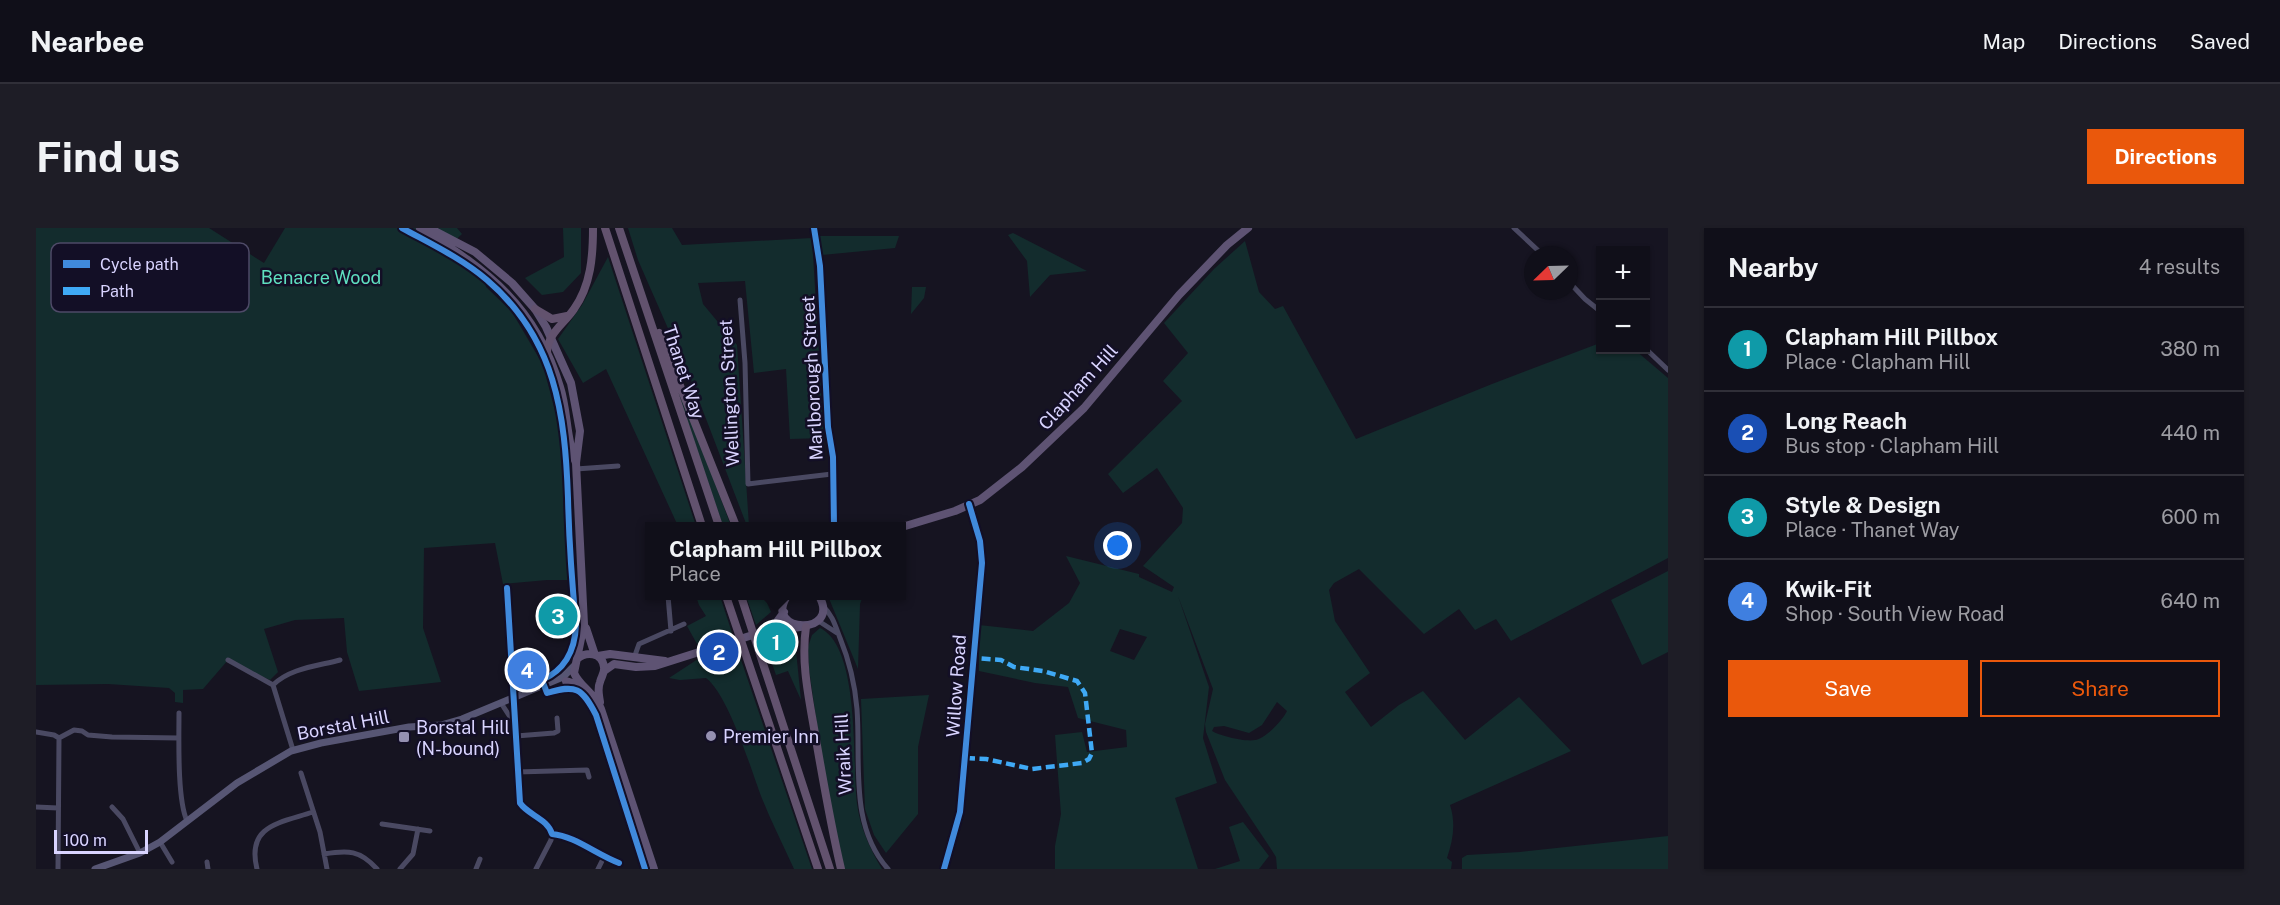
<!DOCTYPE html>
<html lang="en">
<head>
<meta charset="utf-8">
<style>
  :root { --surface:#100f19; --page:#1e1d26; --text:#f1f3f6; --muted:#9c9ca2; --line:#302f38; --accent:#ea580c }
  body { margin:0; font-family:"Public Sans",sans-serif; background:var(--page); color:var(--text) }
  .controls { position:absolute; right:18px; top:18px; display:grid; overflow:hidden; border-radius:0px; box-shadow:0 2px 4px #0004 }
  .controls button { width:54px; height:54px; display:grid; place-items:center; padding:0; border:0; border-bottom:2px solid var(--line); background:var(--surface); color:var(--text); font:30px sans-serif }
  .compass { position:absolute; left:1488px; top:18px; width:54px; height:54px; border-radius:50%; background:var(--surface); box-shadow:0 2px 4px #0004; rotate:247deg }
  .scale { position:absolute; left:18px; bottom:15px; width:94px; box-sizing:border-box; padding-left:6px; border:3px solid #d9d4ff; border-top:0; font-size:16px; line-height:21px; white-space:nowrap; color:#d9d4ff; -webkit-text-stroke:4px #130f26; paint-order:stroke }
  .you { position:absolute; left:1082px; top:318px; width:21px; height:21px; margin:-15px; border:4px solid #fff; border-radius:50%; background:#1a73e8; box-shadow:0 0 0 9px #1a73e833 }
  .badge { display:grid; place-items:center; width:39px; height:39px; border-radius:50%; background:var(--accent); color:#fff; font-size:20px; font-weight:700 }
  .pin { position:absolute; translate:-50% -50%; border:3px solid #fff; box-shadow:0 2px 6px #0006 }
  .popup { position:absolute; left:609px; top:294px; width:261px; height:78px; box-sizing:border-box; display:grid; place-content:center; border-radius:0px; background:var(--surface); filter:drop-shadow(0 2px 4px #0005); font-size:20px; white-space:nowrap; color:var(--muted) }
  .popup b { font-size:22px; color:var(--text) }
  .popup::after { content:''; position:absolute; left:50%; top:100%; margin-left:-12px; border:12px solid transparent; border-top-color:var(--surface) }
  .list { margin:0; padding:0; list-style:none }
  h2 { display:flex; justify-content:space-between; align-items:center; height:78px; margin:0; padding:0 24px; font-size:26px }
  h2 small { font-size:20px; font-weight:400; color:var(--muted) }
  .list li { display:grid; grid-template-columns:39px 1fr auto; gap:18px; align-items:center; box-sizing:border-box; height:84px; padding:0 24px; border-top:2px solid var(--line) }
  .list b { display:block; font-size:22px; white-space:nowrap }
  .list p { margin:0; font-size:20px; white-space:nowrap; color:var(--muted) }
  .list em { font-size:20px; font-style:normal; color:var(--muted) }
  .actions { display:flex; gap:12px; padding:18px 24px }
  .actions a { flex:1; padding:14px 0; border:2px solid var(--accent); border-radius:0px; text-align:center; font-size:21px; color:var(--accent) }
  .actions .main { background:var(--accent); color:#fff }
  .map { position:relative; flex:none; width:1632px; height:641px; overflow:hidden; border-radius:0px }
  header { display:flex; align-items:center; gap:36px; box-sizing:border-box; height:84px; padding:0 30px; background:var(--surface); border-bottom:2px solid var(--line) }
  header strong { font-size:28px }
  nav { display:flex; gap:33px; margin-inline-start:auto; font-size:21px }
  .intro { display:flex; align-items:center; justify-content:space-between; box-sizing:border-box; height:144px; padding:0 36px }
  h1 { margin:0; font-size:42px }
  .button { padding:15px 27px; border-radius:0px; background:var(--accent); color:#fff; font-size:21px; font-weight:700 }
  main { display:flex; gap:36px; padding:0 36px }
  aside { flex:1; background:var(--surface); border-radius:0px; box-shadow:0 2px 4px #0004 }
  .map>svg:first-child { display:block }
  .green { fill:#132c2d; fill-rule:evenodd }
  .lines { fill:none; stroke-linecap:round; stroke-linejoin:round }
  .minor { stroke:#4a4962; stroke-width:5 }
  .secondary { stroke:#575674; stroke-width:7 }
  .primary { stroke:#5e5373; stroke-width:8 }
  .trunk { stroke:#62526e; stroke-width:8 }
  .quiet { stroke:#3fa9f5; stroke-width:4.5; stroke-dasharray:9 4.5; stroke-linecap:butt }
  .cycleway-casing { stroke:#130f26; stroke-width:10 }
  .cycleway { stroke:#408adc; stroke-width:6 }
  .poi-dot { fill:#9591b1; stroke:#130f26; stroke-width:2 }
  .labels { text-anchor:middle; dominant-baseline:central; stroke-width:5; stroke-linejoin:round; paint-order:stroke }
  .park-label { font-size:18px; fill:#5fe0c0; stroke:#130f26 }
  .street-label { font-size:18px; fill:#d9d4ff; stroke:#130f26 }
  .poi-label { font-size:18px; fill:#d9d4ff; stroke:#130f26; text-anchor:start }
  .key { fill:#130f26; stroke:#4e4a67; stroke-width:1.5 }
  .key-label { font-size:16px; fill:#d9d4ff }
</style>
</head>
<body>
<header>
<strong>Nearbee</strong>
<nav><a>Map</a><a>Directions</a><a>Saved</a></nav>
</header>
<div class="intro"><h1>Find us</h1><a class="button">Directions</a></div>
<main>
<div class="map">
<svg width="1632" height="641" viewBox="0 0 1632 641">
  <rect width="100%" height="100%" fill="#161421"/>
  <!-- green -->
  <path class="green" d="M0,0H173L228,35L249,0H421L426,6L408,23L434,39L449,51L450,59L476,84L507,137L524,202L532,352H511L467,356L459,315L388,320L387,400L405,454L323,463L311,424L308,390L259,392L228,401L242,444L234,452L192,432L167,461L147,462V475L139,474V465L133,460L72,456L0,457Z
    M527,0H545V45L527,64L506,67L489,50L528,29Z
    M592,0H636L646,17L776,10L788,210L754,211L750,141L718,145L709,53L662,55L667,76L701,117L713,298H711L659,162L602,32Z
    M977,5L1051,43L1014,47L994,69L991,33L972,7Z
    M783,8H863L859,20L786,27Z
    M1209,13L1223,64L1239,81L1247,78L1320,211L1456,156L1564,115V122H1599L1632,150V330L1475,413L1460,391L1439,402L1423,381L1388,406L1323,341L1298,355L1293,362L1299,393L1334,445L1309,464L1335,499L1363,477L1387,463L1429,512L1483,469L1535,523L1414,577C1420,596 1417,612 1411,630L1416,634L1415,641H1241L1240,629L1235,621L1189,552L1170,504L1169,496L1177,461L1142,368L1173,459L1167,510L1181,555L1139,570L1162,641H1019V618L1025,586L1019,507L1046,504L1051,524L1091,519L1090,502L1042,490L1032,459L999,455L943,443V397L997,403L1033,375L1044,355L1030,328L1103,346V349L1136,364L1138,359L1107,338L1146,295L1147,280L1121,240L1087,265L1072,246L1146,173L1127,153L1152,125L1128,95L1178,41ZM1084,401L1111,409L1098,432L1074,423ZM1241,474L1251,483C1247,492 1229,511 1219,512C1209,514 1184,508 1176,503L1178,499L1188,498L1213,505L1226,497Z
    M572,29L660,298H642L570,141L547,155L522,111L546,77Z
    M876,59H890L888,70L875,86Z
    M635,139L695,298H687L652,195H651Z
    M1632,343V424L1606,437L1575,372Z
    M660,368H684L696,405L661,416L651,398L670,388L663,377Z
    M710,368H728L735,384L720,397Z
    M792,368H827L824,376L822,441Z
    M784,400C825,420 816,536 821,576C824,599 834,621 846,641H808L788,545L773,441L772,419L776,407Z
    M755,407L759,413L765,472L752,443L740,447L728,413Z
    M701,420L776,641H758C747,617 735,593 725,568C715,541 692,466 670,450L644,452L633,450L665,429Z
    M893,467L882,519V586L850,625L838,607L829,581L825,471Z
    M1207,594L1233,628L1223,641H1179L1204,633L1193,599Z
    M1632,608V641H1426V630L1431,627L1484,624Z"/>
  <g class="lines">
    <!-- minor -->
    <path class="minor" d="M778,0L784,38L792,199L797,229L798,298
      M1478,0L1507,27
      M1533,54L1549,71L1564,83
      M704,72L709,135L712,256L796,246
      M1610,121L1632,142
      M540,241L582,238
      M471,360L484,575C492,587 512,591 516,606C539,608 561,627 583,635
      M632,368L635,403
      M787,378C797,388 799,397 804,410C813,432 819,457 821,481C825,535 813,597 852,641
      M781,392L801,405
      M598,430L603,416L648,396
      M192,432L237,457
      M237,457C254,440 282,438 304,432
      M237,457L257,522
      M465,475L476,492
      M143,485C143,510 141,571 151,593
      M0,504L18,507L23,510
      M480,508L518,505L522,503L521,490
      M23,510L38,502L46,503L52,507L76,509L143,510
      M481,544L551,542L553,549
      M265,545L284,604L291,641
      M0,579L22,580
      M76,579L87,591L104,625
      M346,596L394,603
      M124,614L136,634
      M288,626C312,622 324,622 341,641
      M171,634L172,641
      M22,641L23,510
      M221,641C210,597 244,595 277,584
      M364,641L377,626L382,601
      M440,641L444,631
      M500,641L515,612L516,606
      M562,641L568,629
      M908,641L924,584L946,335L944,313L933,276"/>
    <!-- secondary -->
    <path class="secondary" d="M59,641L104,625L124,614L201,555L255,523L285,515L373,499L405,497L426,491L527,449L538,438"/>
    <!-- primary -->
    <path class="primary" d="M384,0C452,43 500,78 524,159C532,184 530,212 540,235
      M393,0L439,24L476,55L499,81L510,99L535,155L544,203L540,235L548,396L538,445C544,459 559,465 565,481L618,641
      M866,299L919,283L944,272L986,239L1048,180L1143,67L1191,17L1212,0
      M751,368C727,406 806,408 783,368
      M550,400L559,427
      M730,402L740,395L748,384
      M562,428L574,426L629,433
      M541,431C550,423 566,424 568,439C569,445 565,449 564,454C561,461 563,467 564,474
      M568,443L578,436L600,439L619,438L723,405L764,399
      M530,453L546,458"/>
    <!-- trunk -->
    <path class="trunk" d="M569,0L666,298
      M583,0L683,298
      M499,81L516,91L531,88
      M623,105L700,298
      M511,124C512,105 528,96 538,81C555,57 557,28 557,0
      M690,368L782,641
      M705,368L794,641
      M770,399C765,432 772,466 778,500C786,547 794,594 805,641"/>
    <!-- quiet -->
    <path class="quiet" d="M930,530L950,531L996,541L1046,535L1053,531L1056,525L1049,465L1041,453L1007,443L978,439L965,432L938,430"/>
    <defs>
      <path id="cycleway" d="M366,0C395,16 425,30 451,52C520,111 529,186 532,270C533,313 536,355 540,397C539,422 529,442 506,452L511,465C540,456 546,460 560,487L609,641
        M778,0L784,38L792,199L797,229L798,298
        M471,360L484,575C492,587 512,591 516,606C539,608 561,627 583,635
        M908,641L924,584L946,335L944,313L933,276"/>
    </defs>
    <!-- cycleway casing -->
    <use href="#cycleway" class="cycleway-casing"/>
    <!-- cycleway -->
    <use href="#cycleway" class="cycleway"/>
  </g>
  <!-- markers -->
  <g class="poi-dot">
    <circle cx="675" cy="508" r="6"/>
    <rect x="362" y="503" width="12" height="12" rx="3"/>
  </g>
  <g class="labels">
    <!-- park labels -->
    <g class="park-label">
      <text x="285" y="49">Benacre Wood</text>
    </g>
    <!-- street labels -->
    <g class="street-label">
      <text transform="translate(648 144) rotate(72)">Thanet Way</text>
      <text transform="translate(776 150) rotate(-93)">Marlborough Street</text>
      <text transform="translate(1042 159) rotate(-48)">Clapham Hill</text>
      <text transform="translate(693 165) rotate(-93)">Wellington Street</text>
      <text transform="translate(920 458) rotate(-86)">Willow Road</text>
      <text transform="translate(307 497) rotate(-11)">Borstal Hill</text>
      <text transform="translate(807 526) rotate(-93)">Wraik Hill</text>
    </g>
    <!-- poi labels -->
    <g class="poi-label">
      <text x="380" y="499">Borstal Hill<tspan x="380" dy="21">(N-bound)</tspan></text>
      <text x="687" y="508">Premier Inn</text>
    </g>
  </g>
  <!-- legend -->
  <rect x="15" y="15" width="198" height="69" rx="9" class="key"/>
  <rect x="27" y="32" width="27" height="8" fill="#408adc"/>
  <rect x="27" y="59" width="27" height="8" fill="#3fa9f5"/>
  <g class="key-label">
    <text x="64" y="42">Cycle path</text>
    <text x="64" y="69">Path</text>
  </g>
</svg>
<div class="controls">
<button>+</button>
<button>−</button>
</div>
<svg class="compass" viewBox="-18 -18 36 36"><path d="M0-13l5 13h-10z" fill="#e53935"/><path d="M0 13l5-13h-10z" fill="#9c9ca2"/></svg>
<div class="scale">100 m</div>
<div class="you"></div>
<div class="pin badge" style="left:740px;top:414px;background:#0f9aa8">1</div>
<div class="popup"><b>Clapham Hill Pillbox</b>Place</div>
<div class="pin badge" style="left:683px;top:424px;background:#1a4fb4">2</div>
<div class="pin badge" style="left:522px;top:388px;background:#0f9aa8">3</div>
<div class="pin badge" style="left:491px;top:442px;background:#3f7fe0">4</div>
</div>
<aside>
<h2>Nearby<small>4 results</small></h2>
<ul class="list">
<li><span class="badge" style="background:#0f9aa8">1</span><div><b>Clapham Hill Pillbox</b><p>Place · Clapham Hill</p></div><em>380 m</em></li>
<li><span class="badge" style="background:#1a4fb4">2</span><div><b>Long Reach</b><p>Bus stop · Clapham Hill</p></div><em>440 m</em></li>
<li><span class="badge" style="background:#0f9aa8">3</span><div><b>Style &amp; Design</b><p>Place · Thanet Way</p></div><em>600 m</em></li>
<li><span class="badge" style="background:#3f7fe0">4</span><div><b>Kwik-Fit</b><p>Shop · South View Road</p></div><em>640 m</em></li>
</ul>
<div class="actions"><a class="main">Save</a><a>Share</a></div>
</aside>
</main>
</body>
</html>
